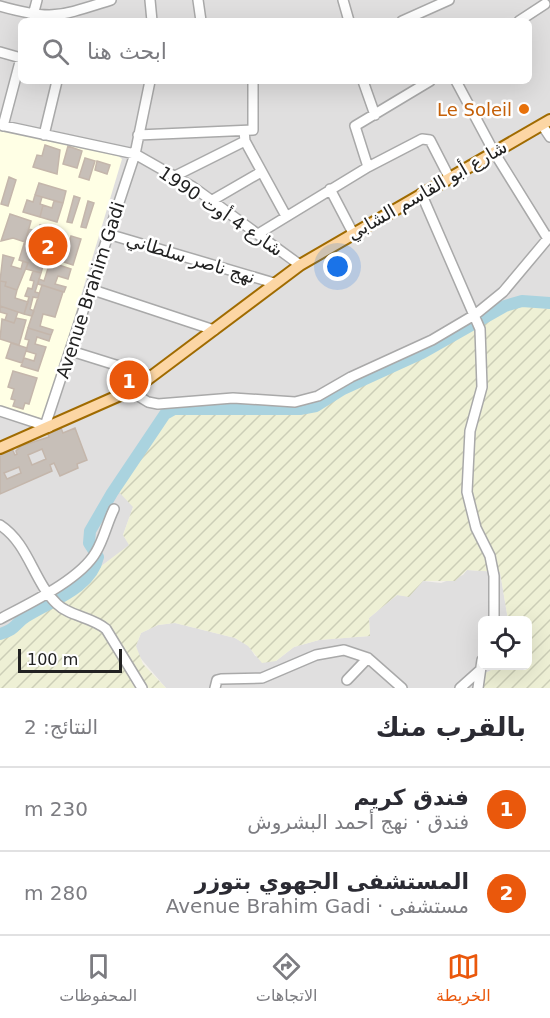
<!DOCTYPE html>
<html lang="ar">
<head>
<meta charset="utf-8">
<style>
  :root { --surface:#fff; --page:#f2f2f3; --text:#2b2b33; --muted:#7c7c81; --line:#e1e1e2; --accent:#ea580c }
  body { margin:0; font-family:"DejaVu Sans","Noto Sans Arabic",sans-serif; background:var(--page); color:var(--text); direction:rtl }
  .controls { position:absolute; right:18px; bottom:18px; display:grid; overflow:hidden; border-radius:9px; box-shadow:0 6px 24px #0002 }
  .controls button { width:54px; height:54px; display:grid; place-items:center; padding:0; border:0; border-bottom:2px solid var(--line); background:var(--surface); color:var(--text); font:30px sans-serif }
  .scale { position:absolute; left:18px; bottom:15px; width:104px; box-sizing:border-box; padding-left:6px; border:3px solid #222; border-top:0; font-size:16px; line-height:21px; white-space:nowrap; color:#222; -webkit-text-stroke:4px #fff; paint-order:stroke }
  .you { position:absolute; left:338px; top:267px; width:21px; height:21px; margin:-15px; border:4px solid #fff; border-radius:50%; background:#1a73e8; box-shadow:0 0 0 9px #1a73e833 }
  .badge { display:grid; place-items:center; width:39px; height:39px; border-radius:50%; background:var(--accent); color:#fff; font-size:20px; font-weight:700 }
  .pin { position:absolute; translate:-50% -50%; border:3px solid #fff; box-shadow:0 2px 6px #0006 }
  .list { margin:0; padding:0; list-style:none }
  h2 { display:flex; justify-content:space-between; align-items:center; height:78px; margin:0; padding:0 24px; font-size:26px }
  h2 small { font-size:20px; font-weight:400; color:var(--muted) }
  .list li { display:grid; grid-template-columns:39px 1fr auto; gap:18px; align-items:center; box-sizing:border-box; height:84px; padding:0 24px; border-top:2px solid var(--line) }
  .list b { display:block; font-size:22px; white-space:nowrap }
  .list p { margin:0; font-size:20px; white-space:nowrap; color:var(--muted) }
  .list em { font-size:20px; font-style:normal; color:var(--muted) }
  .icon { flex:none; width:33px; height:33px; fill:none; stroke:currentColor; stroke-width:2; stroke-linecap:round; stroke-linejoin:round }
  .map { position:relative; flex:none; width:550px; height:688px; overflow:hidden; direction:ltr }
  .search { position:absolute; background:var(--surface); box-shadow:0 6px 24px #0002; left:18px; right:18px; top:18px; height:66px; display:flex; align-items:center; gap:15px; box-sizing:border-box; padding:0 21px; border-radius:9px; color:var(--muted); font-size:22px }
  .sheet { height:246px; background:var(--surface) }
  nav { display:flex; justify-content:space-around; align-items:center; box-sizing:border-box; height:84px; border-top:2px solid var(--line); background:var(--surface); font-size:16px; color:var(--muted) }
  nav a { display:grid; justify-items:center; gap:3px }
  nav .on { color:var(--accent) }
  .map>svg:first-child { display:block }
  .residential { fill:#e0dfdf; fill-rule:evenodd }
  .education { fill:#ffffe5 }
  .farmland { fill:url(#farmland-furrows) }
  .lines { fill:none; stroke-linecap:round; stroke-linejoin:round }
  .river { stroke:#aad3df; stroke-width:12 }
  .building { fill:#c7bfb8; stroke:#c4b6ab; stroke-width:1.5; fill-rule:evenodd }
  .minor-casing { stroke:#a9a9a9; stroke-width:12 }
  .major-casing { stroke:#a06b00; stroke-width:14 }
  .minor { stroke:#fff; stroke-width:9 }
  .major { stroke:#fcd6a4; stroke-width:10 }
  .food-dot { fill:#e8710a; stroke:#fff; stroke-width:2 }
  .labels { text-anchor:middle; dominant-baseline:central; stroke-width:5; stroke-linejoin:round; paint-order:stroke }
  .food-label { font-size:18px; fill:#c56008; stroke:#fff; text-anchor:end }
  .street-label { font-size:18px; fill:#222; stroke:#fff }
</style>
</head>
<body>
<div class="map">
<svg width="550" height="688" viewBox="0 0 550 688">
  <defs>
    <pattern id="farmland-furrows" width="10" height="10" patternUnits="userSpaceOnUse" patternTransform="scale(1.5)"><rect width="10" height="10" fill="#eef0d5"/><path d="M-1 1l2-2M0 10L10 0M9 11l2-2" fill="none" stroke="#ccceb7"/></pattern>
  </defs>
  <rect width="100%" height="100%" fill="#f2efe9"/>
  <!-- residential -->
  <path class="residential" d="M0,0H550V309L521,306L437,340L415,356L309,404L253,403L201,407L133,507L123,535L130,545L100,567L67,600L24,620L17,631L0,636ZM21,21H529V81H21Z
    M467,570L500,572L508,620H482V666H500L483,674L482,688H166L137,654L136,646L141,633L158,625L175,623L235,638L249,646L255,656L276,661L294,647L319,640L370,636L369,618L397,595L409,596L423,581L441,583L463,575Z"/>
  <!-- education -->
  <path class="education" d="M0,131L84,143L110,149L122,159L44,419L0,408Z"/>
  <!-- farmland -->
  <path class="farmland" d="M521,306L550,309V688H482L483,674L500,666H528V620H508L500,572L467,570L455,581H423L409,597L397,595L369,618L370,636L319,640L294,647L276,661L262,663L248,646L235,638L175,623L158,625L141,633L136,646L143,664L166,688H0V636L17,631L24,620L67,600L100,567L129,545L123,535L133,507L118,491L170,411L253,403L309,404L415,356L470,322Z"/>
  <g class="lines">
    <!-- river -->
    <path class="river" d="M0,634C17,629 14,624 27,616C50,601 91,589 98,557L89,543L90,531L112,493L165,414L174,409H300L316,406L343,389L422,353L505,306L522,301L550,303"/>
  </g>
  <!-- building -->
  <path class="building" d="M45,145L60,150L57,174L33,167L37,155L42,156Z
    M68,146L82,151L77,168L63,164Z
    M85,158L95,161L89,180L79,177Z
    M97,161L110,165L107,174L95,170Z
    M9,177L16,180L8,206L1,204Z
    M39,183L66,191L63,203L35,195Z
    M35,195L42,197L40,204L43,205L40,217L23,212L27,200L33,202Z
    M74,196L80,198L72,223L67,222Z
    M54,201L63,203L57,222L40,217L43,205L52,208Z
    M88,201L94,203L86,228L81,227Z
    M10,214L31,221L25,242L13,238L1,241Z
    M40,225L55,230L48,248L35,244L33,253L29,252L31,246L24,244L29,229L38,232Z
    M71,236L81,239L73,265L58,260L56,264L50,262L56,240L63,242L62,248L67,250Z
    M24,244L31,246L29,252L33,253L35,244L48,248L41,273L26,269L28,263L19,260Z
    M3,255L14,258L11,266L21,269L23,261L28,263L17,290L5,286L6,282L0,281Z
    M50,262L71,269L68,279L58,276L55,284L66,287L64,292L38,284L39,279L44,281Z
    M33,271L41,273L35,292L39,293L38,298L33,297L30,309L34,311L32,316L24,314L29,297L25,296L28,288L32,289L34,281L30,280Z
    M0,281L6,282L5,286L17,290L15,298L28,302L24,314L0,306Z
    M42,285L63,292L55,317L43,314L40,326L53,330L51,335L28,328Z
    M0,306L18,312L14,323L5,320L7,314L0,312Z
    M16,318L26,320L19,345L0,339L2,319L14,323Z
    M28,328L51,335L49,341L37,337L35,344L46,347L38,371L21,366L24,358L34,361L36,354L26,351L29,340L25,339Z
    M11,343L27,348L22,363L6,358Z
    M13,371L37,378L29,404L25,403L23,409L13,406L15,400L11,399L14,389L8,387Z
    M61,428L63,433L75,428L87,460L77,464L78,468L60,476L54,463L50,465L52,471L0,494V454L12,449L15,455L17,454L16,451L21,446L49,437L48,434ZM42,449L46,459L32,465L28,455ZM19,467L21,473L7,479L4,473Z"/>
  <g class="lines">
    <defs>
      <path id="minor" d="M150,0L152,21
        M198,0L201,21
        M343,0L349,21
        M0,6C52,21 60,16 111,0
        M32,19L37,0
        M402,21L449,0
        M519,21L545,4
        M0,52L21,58
        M363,81L375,115
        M456,81L494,152L548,239
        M0,125L135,154L193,187L300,265
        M542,125L550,137
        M3,126L21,58
        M244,131L245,141L286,216
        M44,135L57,81
        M138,135L253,130V81
        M368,167L355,126L430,81
        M175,176L245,141
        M330,189L353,233
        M421,193L480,329L482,387L470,431L467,492L476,528L490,556L494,576V620
        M211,201L261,172
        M108,234L274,283
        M258,234L368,167L422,139L430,140L449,177
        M90,289L214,330
        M71,351L151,376
        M130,391L148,402L158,404L233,398L295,402L318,396L351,377L432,340L476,314L503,292L550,236
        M0,411L49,427
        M45,426L135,154L150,81
        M0,525C29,544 33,581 57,604C69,616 92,617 106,629L142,688
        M0,619C28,604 80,580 96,552C104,539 107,523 114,509
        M347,680L368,658
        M215,688L217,680L221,679L262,678L316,655L344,650L368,658L402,688
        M460,688L479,671
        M478,688L482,660"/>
      <path id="major" d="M0,448L136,388L300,265L550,120"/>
    </defs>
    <!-- minor casing -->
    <use href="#minor" class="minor-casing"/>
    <!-- major casing -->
    <use href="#major" class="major-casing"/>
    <!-- minor -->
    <use href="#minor" class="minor"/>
    <!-- major -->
    <use href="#major" class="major"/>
  </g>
  <!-- markers -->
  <circle class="food-dot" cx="524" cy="109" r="6"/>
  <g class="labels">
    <!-- food labels -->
    <g class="food-label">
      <text x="512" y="109">Le Soleil</text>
    </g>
    <!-- street labels -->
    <g class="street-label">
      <text transform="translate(427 190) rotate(-30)">شارع أبو القاسم الشابي</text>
      <text transform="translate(221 211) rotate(34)">شارع 4 أوت 1990</text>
      <text transform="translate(191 258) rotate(17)">نهج ناصر سلطاني</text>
      <text transform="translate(90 290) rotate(-72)">Avenue Brahim Gadi</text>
    </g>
  </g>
</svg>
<div class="controls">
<button><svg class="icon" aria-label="locate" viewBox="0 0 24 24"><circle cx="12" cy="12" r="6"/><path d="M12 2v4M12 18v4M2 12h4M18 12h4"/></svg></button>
</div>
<div class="scale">100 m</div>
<div class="you"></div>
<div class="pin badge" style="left:129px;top:380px">1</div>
<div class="pin badge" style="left:48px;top:246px">2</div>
<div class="search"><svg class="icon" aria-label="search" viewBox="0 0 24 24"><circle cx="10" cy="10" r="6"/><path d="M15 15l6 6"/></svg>ابحث هنا</div>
</div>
<section class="sheet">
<h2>بالقرب منك<small>النتائج: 2</small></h2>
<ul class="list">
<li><span class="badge">1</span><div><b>فندق كريم</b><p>فندق · نهج أحمد البشروش</p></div><em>230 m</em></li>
<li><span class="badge">2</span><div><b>المستشفى الجهوي بتوزر</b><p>مستشفى · Avenue Brahim Gadi</p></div><em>280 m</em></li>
</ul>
</section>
<nav>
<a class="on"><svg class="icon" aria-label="map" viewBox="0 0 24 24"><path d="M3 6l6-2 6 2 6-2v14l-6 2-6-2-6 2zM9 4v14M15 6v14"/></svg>الخريطة</a>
<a><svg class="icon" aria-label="directions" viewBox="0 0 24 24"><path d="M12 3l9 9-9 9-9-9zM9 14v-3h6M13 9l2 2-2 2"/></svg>الاتجاهات</a>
<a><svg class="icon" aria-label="saved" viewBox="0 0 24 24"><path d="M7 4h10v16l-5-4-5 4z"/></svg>المحفوظات</a>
</nav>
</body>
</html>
